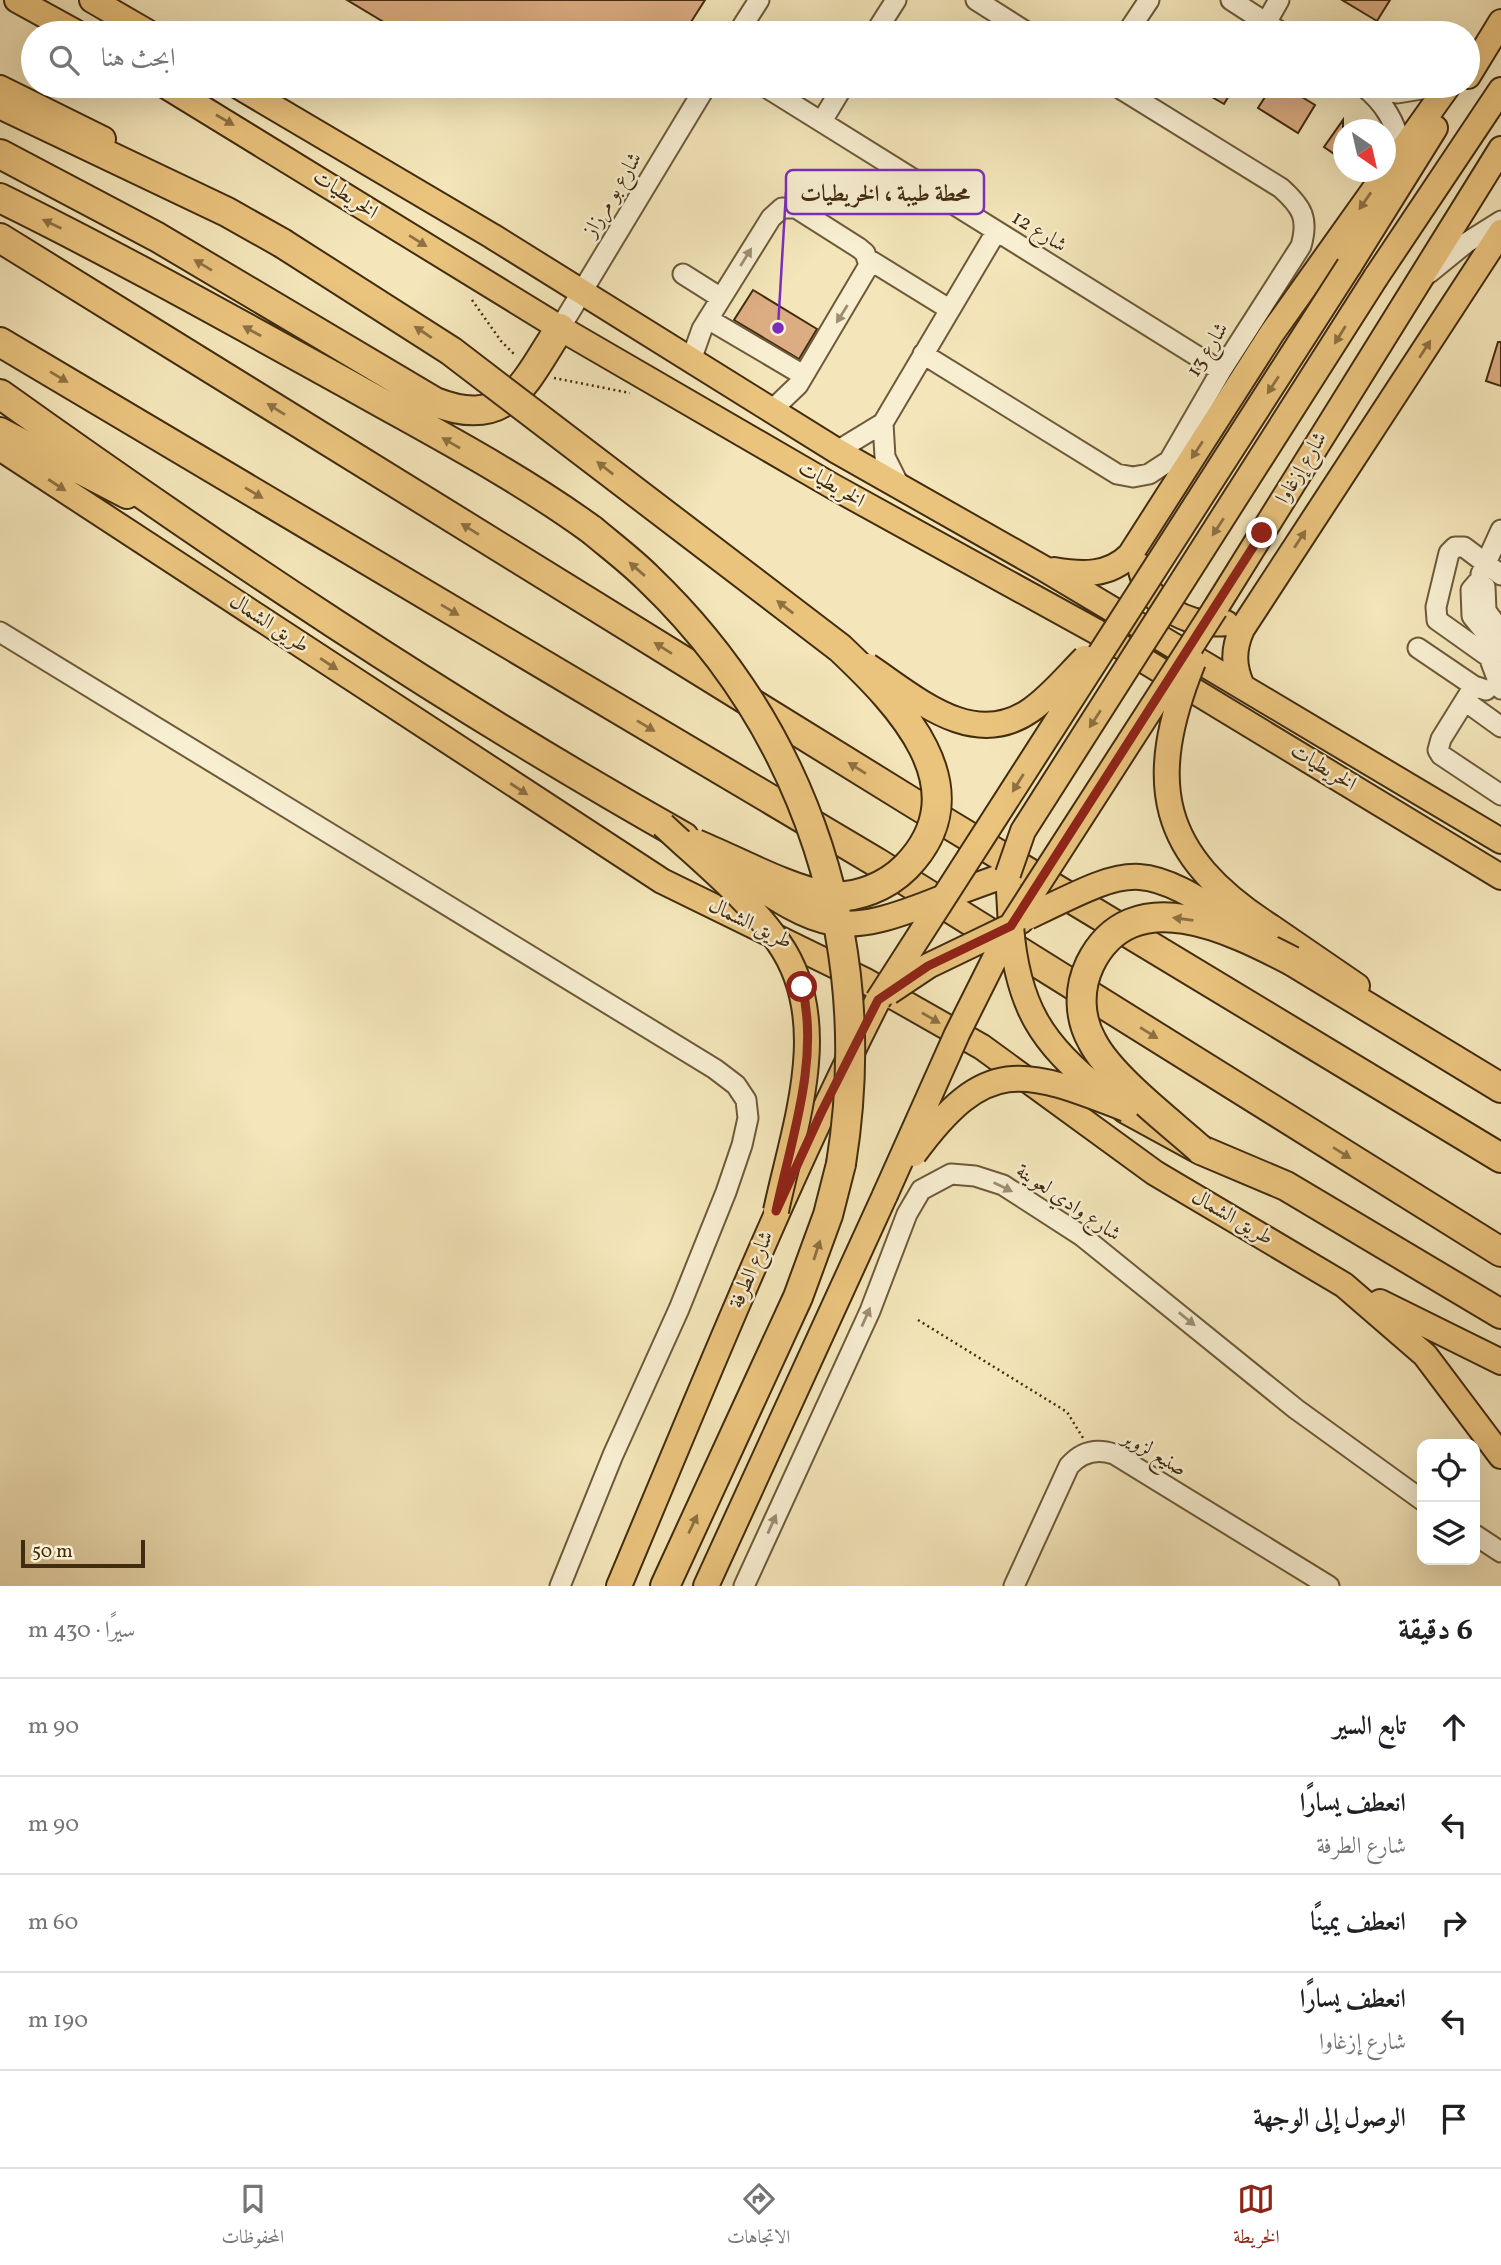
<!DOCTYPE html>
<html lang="ar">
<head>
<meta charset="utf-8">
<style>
  :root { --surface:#fff; --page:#f6f6f6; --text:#202124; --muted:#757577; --line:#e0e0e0; --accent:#8f2418 }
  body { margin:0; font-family:Vollkorn,Amiri,serif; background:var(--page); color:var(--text); direction:rtl }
  .controls { position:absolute; right:21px; bottom:21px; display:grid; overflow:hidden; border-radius:14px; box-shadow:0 7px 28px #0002 }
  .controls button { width:63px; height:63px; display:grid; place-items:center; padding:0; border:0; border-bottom:2px solid var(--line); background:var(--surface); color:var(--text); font:35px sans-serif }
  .compass { position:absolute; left:1333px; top:119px; width:63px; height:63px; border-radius:50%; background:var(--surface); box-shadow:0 7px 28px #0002; rotate:146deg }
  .scale { position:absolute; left:21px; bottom:18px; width:124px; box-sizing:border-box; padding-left:7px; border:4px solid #422c10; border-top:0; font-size:19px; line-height:24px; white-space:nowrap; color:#422c10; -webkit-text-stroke:5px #f8efd2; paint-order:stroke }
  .stop { position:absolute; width:21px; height:21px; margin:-16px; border:5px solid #8f2418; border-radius:50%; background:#fff }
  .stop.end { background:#8f2418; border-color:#fff; box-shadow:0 2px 7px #0008 }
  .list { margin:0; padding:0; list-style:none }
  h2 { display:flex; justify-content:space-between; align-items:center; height:91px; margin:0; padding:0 28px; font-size:30px }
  h2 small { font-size:23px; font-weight:400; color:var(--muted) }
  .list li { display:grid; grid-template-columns:46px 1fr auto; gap:21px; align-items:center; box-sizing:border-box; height:98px; padding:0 28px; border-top:2px solid var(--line) }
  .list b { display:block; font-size:26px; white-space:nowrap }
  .list p { margin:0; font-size:23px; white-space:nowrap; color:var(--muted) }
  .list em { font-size:23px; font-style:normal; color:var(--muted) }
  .icon { flex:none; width:38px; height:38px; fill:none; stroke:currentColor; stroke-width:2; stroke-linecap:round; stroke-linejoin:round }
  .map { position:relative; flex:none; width:1501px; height:1586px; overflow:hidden; direction:ltr }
  .search { position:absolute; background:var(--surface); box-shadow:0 7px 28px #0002; left:21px; right:21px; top:21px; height:77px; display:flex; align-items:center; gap:18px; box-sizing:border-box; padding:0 24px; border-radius:38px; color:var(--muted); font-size:26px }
  .sheet { height:581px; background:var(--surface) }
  nav { display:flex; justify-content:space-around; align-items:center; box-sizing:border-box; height:98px; border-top:2px solid var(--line); background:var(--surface); font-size:19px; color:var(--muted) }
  nav a { display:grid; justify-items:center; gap:4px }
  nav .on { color:var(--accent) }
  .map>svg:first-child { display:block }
  .building { fill:#dcac82; stroke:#422c10; stroke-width:2 }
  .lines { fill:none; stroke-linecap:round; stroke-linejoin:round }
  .minor-casing { stroke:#6e5a3a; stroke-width:23 }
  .major-casing { stroke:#422c10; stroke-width:28 }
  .highway-casing { stroke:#422c10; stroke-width:32 }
  .path { stroke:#422c10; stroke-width:2.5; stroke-dasharray:2 3.5; stroke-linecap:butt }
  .minor { stroke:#f8efd2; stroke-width:19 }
  .major { stroke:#eac37d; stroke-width:24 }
  .highway { stroke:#eac37d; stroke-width:28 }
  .major-bridge-casing { stroke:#422c10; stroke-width:28; stroke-linecap:butt }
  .highway-bridge-casing { stroke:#422c10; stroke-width:32; stroke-linecap:butt }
  .major-bridge { stroke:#eac37d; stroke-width:24 }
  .highway-bridge { stroke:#eac37d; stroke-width:28 }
  .oneway { fill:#8e7041 }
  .oneway2 { fill:#9d8e71 }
  .route { stroke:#8f2418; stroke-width:9 }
  .labels { text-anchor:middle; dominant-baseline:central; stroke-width:5; stroke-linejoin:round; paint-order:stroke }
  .street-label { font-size:21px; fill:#422c10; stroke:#f8efd2 }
  .leader { fill:none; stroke:#7b2cbf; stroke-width:2.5 }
  .callout-dot { fill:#7b2cbf; stroke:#f8efd2; stroke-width:2.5 }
  .callout { fill:#f8efd2; stroke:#7b2cbf; stroke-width:2.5 }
  .callout-label { font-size:23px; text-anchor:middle; font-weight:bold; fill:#422c10 }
</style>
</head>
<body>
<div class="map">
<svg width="1501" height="1586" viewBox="0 0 1501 1586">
  <rect width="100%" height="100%" fill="#f4e6ba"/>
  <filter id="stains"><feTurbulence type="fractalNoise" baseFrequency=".00286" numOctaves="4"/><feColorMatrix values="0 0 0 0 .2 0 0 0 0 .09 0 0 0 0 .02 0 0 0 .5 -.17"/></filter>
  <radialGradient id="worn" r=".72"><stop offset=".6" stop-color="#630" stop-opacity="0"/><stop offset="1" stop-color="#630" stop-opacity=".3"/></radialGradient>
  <!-- building -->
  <path class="building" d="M347,0H705L684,33H402Z
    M1342,0H1390L1377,21Z
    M1193,86H1235L1224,104Z
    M1272,86H1284L1315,105L1298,133L1258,108Z
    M1343,120V160L1324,147Z
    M753,290L817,329L799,359L734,320Z
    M1498,342H1501V386L1486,381Z"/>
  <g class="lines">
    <defs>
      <path id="minor" d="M976,0L1028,33
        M1231,0L1282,33
        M1266,23L1279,0
        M738,33L759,0
        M875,33L896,0
        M1127,33L1149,0
        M764,86L1221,371
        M1363,86C1385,103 1395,122 1402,149
        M1365,86L1397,93L1440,86
        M822,121L843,86
        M868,259L949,309
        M1429,273L1466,243L1501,221
        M683,274L721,298
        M708,319L803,375
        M560,328L706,86
        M923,354L1117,474L1133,477L1149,474L1169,461L1221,371L1301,246C1309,218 1302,207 1281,188L1116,86
        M691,360L702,329L771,218L782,208H796L859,248L865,253L869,265L798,385L773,409
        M883,423L885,457L900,487
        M837,451L883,423L996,232
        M1481,574L1501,530
        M1501,575L1464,547H1455L1449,553L1436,607L1437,620L1489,657L1501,689
        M1501,631L1486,611L1485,587L1477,583L1471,590L1472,616L1501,652
        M0,632L715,1069L736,1085L746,1100L748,1118L742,1145L726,1192L679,1309L613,1455L560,1586
        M1418,648L1474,686L1486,690
        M1474,686L1441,739L1438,750L1441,755L1501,795
        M1465,701L1501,727
        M1475,1535L1501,1552
        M744,1586L870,1311L907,1214L921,1190L951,1174L975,1176L1003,1185L1082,1236L1296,1409L1422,1500
        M1014,1586L1069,1466C1081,1452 1096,1448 1114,1454L1329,1586"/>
      <path id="major" d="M17,0L77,33
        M92,0L149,33
        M1468,76L1501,22
        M166,86L560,328L834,487L1097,632L1501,877
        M238,86L492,236L837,451L1043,568L1501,841
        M0,88L103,139
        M1349,266L1435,128
        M1376,277L1501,90
        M0,430L127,496
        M0,448L662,881L864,980L982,1047L1155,1173L1344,1285L1425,1355L1501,1456
        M1140,566C1147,606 1189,627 1226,623
        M1054,570C1082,575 1109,576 1130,555L1272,333L1448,86
        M1215,609L1501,149
        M1242,686C1233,666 1233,649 1242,629L1501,232
        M942,898L1008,874L1011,926L1021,921
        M1271,927L1357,986
        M1380,1302L1501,1362
        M619,1586C702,1389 781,1191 878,1000
        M706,1586L885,1195"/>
      <path id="highway" d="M0,104L227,212L282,243
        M0,154L157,237L435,402C509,431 525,381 560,328
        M0,198C118,256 232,320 346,383C429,430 515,474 592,530
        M0,238L915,804L1501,1158
        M0,342L876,862L1501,1252
        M0,394C221,552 447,703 684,837
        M1292,961L1501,1088
        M1126,1109L1201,1150L1286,1186L1501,1314
        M665,1586L798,1297L828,1215L841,1164"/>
    </defs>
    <!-- minor casing -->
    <use href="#minor" class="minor-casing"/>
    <!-- major casing -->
    <use href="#major" class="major-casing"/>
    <!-- highway casing -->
    <use href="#highway" class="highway-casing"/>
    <!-- path -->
    <path class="path" d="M137,86L146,91
      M472,300L501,341L515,355
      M554,378L630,393
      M918,1320L1067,1412L1083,1438"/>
    <!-- minor -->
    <use href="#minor" class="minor"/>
    <!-- major -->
    <use href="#major" class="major"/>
    <!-- highway -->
    <use href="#highway" class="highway"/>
    <defs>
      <path id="major-bridge" d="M1193,662C1145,783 1158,854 1271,927
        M868,666C916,698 973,751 1031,710C1051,696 1068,675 1085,658
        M663,825C702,862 749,899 779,943C834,1022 794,1126 776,1211
        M734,870C823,932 840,939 942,898
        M1008,874L1023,831L1376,277
        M1028,917C1137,864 1138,860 1242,926
        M1011,926C1017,1004 1041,1045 1103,1092
        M889,992L928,966L1011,926
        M878,1000L1349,266
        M914,1154C986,1056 1021,1068 1126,1109
        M885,1195L957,1034L1011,926L1215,609"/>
      <path id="highway-bridge" d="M282,243L451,351L840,648C898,703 983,788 906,867C887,886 857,899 829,896C791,891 733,859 696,844
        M592,530C611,546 631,561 648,578C809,732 876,946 841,1164
        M1201,1150C1170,1122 1110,1077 1092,1041C1079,1018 1078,989 1090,964C1132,879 1232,930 1292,961"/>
    </defs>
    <!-- major-bridge casing -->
    <use href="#major-bridge" class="major-bridge-casing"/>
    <!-- highway-bridge casing -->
    <use href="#highway-bridge" class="highway-bridge-casing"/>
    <!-- major-bridge -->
    <use href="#major-bridge" class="major-bridge"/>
    <!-- highway-bridge -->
    <use href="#highway-bridge" class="highway-bridge"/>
  </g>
  <!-- one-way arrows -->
  <defs><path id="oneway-solid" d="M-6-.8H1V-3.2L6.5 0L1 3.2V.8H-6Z" transform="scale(1.75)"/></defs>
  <g class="oneway">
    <use href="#oneway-solid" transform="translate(225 120) rotate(30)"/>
    <use href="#oneway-solid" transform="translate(1365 201) rotate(125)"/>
    <use href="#oneway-solid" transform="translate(52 224) rotate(-154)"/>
    <use href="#oneway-solid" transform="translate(418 241) rotate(32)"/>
    <use href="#oneway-solid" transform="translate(203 265) rotate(-149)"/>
    <use href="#oneway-solid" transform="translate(252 331) rotate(-151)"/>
    <use href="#oneway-solid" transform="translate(423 332) rotate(-146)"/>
    <use href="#oneway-solid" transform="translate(1340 335) rotate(122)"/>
    <use href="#oneway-solid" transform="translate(1425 349) rotate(-57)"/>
    <use href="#oneway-solid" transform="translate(59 377) rotate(31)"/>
    <use href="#oneway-solid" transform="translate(1273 385) rotate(123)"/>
    <use href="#oneway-solid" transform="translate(276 409) rotate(-148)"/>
    <use href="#oneway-solid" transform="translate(451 443) rotate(-150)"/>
    <use href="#oneway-solid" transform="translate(1197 450) rotate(123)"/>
    <use href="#oneway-solid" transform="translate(605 468) rotate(-142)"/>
    <use href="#oneway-solid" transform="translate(57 485) rotate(33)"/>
    <use href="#oneway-solid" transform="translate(254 493) rotate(31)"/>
    <use href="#oneway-solid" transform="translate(1218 527) rotate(123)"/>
    <use href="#oneway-solid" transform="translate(470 529) rotate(-148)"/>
    <use href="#oneway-solid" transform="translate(1300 539) rotate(-57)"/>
    <use href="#oneway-solid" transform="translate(637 569) rotate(-139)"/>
    <use href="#oneway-solid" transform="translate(785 607) rotate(-142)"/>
    <use href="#oneway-solid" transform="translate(450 610) rotate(31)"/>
    <use href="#oneway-solid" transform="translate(663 648) rotate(-148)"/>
    <use href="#oneway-solid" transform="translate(329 664) rotate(33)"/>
    <use href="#oneway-solid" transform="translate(1095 719) rotate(123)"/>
    <use href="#oneway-solid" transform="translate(646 726) rotate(31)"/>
    <use href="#oneway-solid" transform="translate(857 768) rotate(-148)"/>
    <use href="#oneway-solid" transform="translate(1018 783) rotate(122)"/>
    <use href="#oneway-solid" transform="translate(519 789) rotate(33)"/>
    <use href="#oneway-solid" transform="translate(1183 919) rotate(-172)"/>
    <use href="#oneway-solid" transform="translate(931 1018) rotate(30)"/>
    <use href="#oneway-solid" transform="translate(1149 1033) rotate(32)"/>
    <use href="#oneway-solid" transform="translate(1342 1153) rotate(32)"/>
    <use href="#oneway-solid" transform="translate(817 1250) rotate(-72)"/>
    <use href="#oneway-solid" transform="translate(693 1524) rotate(-65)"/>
  </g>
  <g class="oneway2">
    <use href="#oneway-solid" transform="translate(746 257) rotate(-58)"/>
    <use href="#oneway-solid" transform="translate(842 314) rotate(122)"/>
    <use href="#oneway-solid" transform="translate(1003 1187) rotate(26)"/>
    <use href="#oneway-solid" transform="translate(866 1317) rotate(-66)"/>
    <use href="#oneway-solid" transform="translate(1187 1319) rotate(39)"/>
    <use href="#oneway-solid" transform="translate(772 1524) rotate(-66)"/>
  </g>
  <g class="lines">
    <!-- route -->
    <path class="route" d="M802,987C820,1059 791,1140 776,1211L821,1113L878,1000L928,966L1011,926L1262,533"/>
  </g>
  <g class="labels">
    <!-- street labels -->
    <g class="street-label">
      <text transform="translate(345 195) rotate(33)">الخريطيات</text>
      <text transform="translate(613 195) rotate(-59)">شارع بو مرزاز</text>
      <text transform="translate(1039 232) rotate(32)">شارع 12</text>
      <text transform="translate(1208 350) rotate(-58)">شارع 13</text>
      <text transform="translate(1302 468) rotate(-59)">شارع إزغاوا</text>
      <text transform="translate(831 485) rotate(30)">الخريطيات</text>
      <text transform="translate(269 624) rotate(33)">طريق الشمال</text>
      <text transform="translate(1323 768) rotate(31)">الخريطيات</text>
      <text transform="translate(750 924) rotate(26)">طريق الشمال</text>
      <text transform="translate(1068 1203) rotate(34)">شارع وادي لعوينة</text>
      <text transform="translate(1232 1218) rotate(30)">طريق الشمال</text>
      <text transform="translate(752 1270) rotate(-67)">شارع الطرفة</text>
      <text transform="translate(1154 1454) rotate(30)">صنيع لزوير</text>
    </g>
  </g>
  <!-- callouts -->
  <path class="leader" d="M778 328L786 192"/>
  <circle class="callout-dot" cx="778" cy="328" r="7"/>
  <rect class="callout" x="786" y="170" width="198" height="44" rx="7"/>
  <g class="callout-label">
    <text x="885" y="201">محطة طيبة ، الخريطيات</text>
  </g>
  <rect width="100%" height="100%" filter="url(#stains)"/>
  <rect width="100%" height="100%" fill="url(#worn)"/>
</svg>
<div class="controls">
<button><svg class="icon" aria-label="locate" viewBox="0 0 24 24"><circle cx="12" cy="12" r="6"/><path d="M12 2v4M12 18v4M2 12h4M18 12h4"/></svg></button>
<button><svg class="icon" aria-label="layers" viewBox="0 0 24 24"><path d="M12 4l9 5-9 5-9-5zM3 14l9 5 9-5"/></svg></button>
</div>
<svg class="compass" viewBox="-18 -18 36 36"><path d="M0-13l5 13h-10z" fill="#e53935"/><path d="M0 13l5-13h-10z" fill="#757577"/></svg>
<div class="scale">50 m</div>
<div class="stop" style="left:802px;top:987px"></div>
<div class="stop end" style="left:1262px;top:533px"></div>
<div class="search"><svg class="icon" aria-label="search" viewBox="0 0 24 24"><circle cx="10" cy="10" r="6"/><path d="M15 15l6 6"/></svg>ابحث هنا</div>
</div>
<section class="sheet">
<h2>6 دقيقة<small>سيرًا · 430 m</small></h2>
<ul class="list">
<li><svg class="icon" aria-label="ahead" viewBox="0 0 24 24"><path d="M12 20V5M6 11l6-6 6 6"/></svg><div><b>تابع السير</b></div><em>90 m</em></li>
<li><svg class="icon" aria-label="left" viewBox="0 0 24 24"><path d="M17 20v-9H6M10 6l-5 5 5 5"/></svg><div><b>انعطف يسارًا</b><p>شارع الطرفة</p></div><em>90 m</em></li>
<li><svg class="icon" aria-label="right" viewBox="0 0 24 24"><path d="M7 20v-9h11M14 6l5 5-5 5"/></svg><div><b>انعطف يمينًا</b></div><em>60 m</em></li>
<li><svg class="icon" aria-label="left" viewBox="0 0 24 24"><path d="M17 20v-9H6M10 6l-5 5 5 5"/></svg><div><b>انعطف يسارًا</b><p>شارع إزغاوا</p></div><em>190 m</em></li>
<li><svg class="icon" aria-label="arrive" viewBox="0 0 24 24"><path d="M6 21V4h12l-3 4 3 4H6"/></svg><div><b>الوصول إلى الوجهة</b></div></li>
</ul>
</section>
<nav>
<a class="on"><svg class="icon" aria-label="map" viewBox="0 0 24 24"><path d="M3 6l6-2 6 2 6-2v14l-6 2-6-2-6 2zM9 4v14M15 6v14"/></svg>الخريطة</a>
<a><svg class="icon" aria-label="directions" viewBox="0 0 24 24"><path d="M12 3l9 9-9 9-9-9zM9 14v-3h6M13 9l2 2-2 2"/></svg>الاتجاهات</a>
<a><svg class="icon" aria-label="saved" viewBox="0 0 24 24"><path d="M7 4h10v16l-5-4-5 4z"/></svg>المحفوظات</a>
</nav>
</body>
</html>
